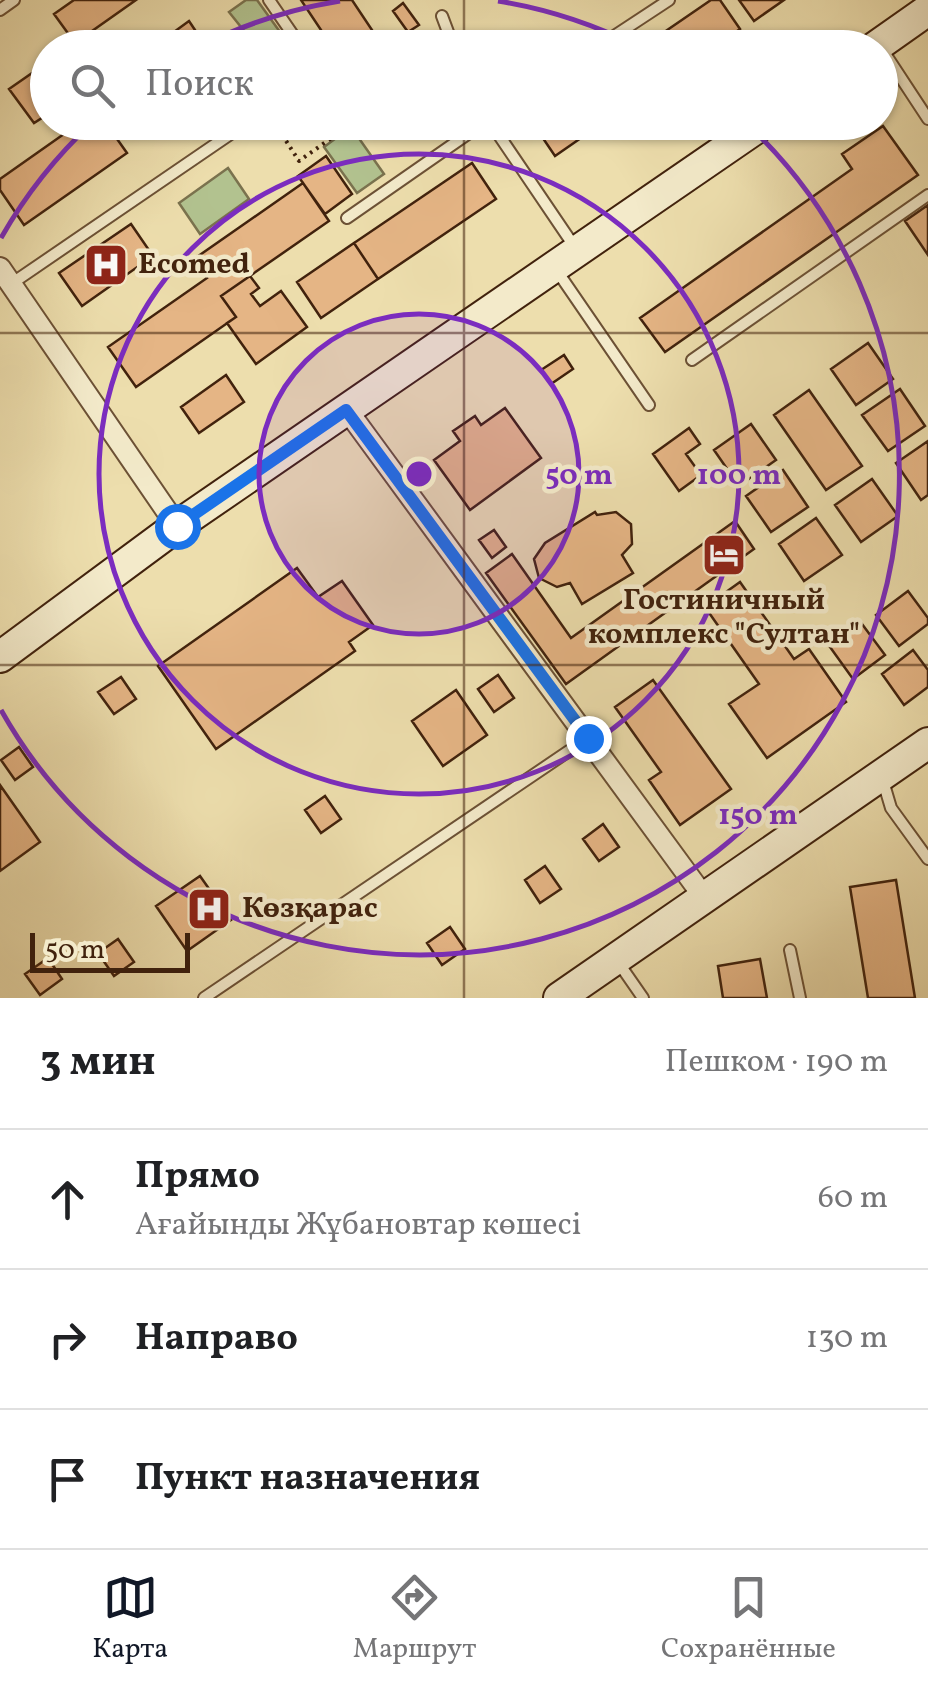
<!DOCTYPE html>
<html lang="ru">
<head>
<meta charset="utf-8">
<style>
  :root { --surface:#fff; --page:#f6f6f6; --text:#202124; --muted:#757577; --line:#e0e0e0; --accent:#111827 }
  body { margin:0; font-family:Vollkorn,serif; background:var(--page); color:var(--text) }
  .scale { position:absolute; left:30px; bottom:25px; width:160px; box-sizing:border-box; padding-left:10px; border:5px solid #41220d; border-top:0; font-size:28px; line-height:35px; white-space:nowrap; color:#41220d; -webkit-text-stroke:8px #f3eaca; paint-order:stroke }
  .stop { position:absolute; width:30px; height:30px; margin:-22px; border:8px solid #1a73e8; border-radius:50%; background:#fff }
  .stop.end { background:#1a73e8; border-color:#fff; box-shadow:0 2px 10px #0008 }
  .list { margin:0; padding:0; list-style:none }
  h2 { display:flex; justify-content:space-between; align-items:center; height:130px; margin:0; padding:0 40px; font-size:42px }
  h2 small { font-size:32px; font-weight:400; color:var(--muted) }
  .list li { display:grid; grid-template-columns:65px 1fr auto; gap:30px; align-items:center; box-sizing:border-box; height:140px; padding:0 40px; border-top:2px solid var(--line) }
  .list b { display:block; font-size:38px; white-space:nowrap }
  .list p { margin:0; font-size:32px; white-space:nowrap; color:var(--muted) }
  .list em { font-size:32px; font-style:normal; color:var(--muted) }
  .icon { flex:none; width:55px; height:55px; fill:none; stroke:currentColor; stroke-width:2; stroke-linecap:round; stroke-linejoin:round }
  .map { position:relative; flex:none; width:928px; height:998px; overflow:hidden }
  .search { position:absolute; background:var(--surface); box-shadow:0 2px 8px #0004; left:30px; right:30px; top:30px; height:110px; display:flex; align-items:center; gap:25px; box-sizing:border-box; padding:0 35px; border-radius:55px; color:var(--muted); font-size:38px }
  .sheet { height:550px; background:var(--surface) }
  nav { display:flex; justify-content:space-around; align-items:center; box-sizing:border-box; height:140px; border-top:2px solid var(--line); background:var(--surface); font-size:28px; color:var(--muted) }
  nav a { display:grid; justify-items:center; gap:5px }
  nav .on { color:var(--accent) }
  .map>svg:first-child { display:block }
  .green { fill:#b2c28f; stroke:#7a724e; stroke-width:2.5 }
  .building { fill:#e5b585; stroke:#41220d; stroke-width:2.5 }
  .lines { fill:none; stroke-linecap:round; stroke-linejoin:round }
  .lane-casing { stroke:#6c5135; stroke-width:14 }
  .street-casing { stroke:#6c5135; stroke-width:24 }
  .secondary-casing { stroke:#41220d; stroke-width:34 }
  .path { stroke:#41220d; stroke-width:4; stroke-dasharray:2.5 5; stroke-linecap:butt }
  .lane { stroke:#f3eaca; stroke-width:10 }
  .street { stroke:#f3eaca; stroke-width:20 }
  .secondary { stroke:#f3eaca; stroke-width:30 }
  .route { stroke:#1a73e8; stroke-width:12 }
  .grid { fill:none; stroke:#41220d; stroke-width:2.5; stroke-opacity:0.55 }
  .ring { fill:none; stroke:#7b2cbf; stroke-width:5 }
  .labels { text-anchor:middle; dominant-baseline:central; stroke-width:9; stroke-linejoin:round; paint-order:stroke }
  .poi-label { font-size:30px; font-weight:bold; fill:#41220d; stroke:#f3eaca; text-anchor:start }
  .centre { fill:#7b2cbf; stroke:#f3eaca; stroke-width:5 }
  .ring-label { font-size:30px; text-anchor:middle; font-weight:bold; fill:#7b2cbf; stroke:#f3eaca; stroke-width:9; stroke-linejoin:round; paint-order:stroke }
</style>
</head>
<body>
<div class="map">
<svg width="928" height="998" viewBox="0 0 928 998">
  <rect width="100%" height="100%" fill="#eddead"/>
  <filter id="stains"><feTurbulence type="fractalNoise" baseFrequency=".002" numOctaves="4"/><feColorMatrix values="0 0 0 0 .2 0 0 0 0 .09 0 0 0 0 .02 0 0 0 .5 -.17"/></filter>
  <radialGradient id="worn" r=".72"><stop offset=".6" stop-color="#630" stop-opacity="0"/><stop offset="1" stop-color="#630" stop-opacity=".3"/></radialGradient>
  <!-- green -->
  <path class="green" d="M246,0H257L280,32L257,47L229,12Z
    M351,127L384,174L357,193L324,147Z
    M228,168L249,199L200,234L179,203Z"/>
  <!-- building -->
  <path class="building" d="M74,0H136L75,43L54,14Z
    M301,0H352L384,48H333Z
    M711,0H720L740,29L713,48H641Z
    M739,0H784L754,21Z
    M403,3L419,25L408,32L393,11Z
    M189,21L207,48H152Z
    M48,62V114L34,123L9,89Z
    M81,122H120L110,129L127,153L24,225L0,190V179Z
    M532,122H604L555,156Z
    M883,126L918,175L665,352L640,318L852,169L842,154Z
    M326,156L352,194L325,214L298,176Z
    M472,163L496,199L378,279L354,243Z
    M303,183L329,221L221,296L236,317L136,387L108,347L207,278L194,259Z
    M928,205V255L905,221Z
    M131,224L153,256L82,306L59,273Z
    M354,243L378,279L321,318L297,282Z
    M250,276L259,288L251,294L260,306L281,291L307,327L256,364L227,323L236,317L221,296Z
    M868,343L893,379L856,405L831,369Z
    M564,355L573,369L551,384L541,370Z
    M226,375L244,402L199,433L181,407Z
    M900,389L925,426L888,451L862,415Z
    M809,390L862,466L826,490L774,415Z
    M505,408L541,458L470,510L434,460L460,441L453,431L475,416L481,425Z
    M751,424L776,460L739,486L714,450Z
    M689,428L700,444L686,454L701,475L679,491L653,454Z
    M928,441V495L921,500L896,463Z
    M783,470L808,507L771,532L746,496Z
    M872,479L898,516L861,542L835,505Z
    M595,512L597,515L616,512L631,524L632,544L622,555L633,573L582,604L570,583L557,587L539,578L534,559L545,543Z
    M816,518L842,555L804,581L779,544Z
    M735,521L754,549L566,684L486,573L512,554L571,638Z
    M494,530L506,547L492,558L479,540Z
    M297,568L318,597L342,581L373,625L349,642L355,651L216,749L158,666Z
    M740,582L794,659L809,649L846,702L767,758L729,704L759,684L705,607Z
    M908,591L928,618V624L899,646L876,615Z
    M862,624L885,655L853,679L830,647Z
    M913,650L928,670V687L904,705L882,674Z
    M498,675L514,698L494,712L478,689Z
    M121,677L136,699L114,714L98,692Z
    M653,680L731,789L680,825L649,780L661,772L615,707Z
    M456,690L487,735L443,766L412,721Z
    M19,747L33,767L15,780L1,760Z
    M0,785L40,842L0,871Z
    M325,796L341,819L321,833L305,810Z
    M603,824L619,847L599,861L583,839Z
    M545,866L561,889L540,903L525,880Z
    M200,876L231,920L187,951L156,906Z
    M896,880L915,998H868L850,887Z
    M450,927L465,949L442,965L427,943Z
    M118,939L134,962L114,976L98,953Z
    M48,958L62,979L40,995L25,974Z
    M760,959L767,998H723L718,966Z"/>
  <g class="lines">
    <defs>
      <path id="lane" d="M269,0L302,48
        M0,10L14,0
        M442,16L454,48
        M596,48L669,0
        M882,49L928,119
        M490,122L574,246
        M347,218L485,122
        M555,268L649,405
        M11,284L248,122
        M692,360L928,195
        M883,781L891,808L928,859
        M790,950L800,998
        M618,962L643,998
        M204,998L588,738"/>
      <path id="street" d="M0,268L177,526
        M347,410L704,897"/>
      <path id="secondary" d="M874,48L928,10
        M0,657L177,526L765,122
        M559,998L928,743"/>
    </defs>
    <!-- lane casing -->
    <use href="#lane" class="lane-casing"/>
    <!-- street casing -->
    <use href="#street" class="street-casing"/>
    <!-- secondary casing -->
    <use href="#secondary" class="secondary-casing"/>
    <!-- path -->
    <path class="path" d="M274,122L299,161L354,122"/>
    <!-- lane -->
    <use href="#lane" class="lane"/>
    <!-- street -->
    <use href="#street" class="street"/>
    <!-- secondary -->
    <use href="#secondary" class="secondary"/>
  </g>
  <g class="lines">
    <!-- route -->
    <path class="route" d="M177,526L346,410L588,738"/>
  </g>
  <!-- grid -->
  <path class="grid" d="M464,0V48M464,122V998M0,333H928M0,665H928"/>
  <!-- distance rings -->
  <circle cx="419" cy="474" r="160" fill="#7b2cbf" fill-opacity=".12"/>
  <g class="ring">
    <circle cx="419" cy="474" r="160"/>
    <circle cx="419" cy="474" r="320"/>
    <path d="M1 238A480 480 0 0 1 92 123M201 46A480 480 0 0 1 340 1M498 1A480 480 0 0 1 637 46M746 123A480 480 0 1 1 1 710"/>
  </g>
  <!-- icons -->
  <defs>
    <symbol id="hospital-square" viewBox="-11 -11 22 22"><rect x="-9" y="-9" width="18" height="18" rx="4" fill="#8f2418" stroke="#f3eaca"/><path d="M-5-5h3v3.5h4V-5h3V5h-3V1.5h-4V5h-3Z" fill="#fff"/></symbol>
    <symbol id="hotel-square" viewBox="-11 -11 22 22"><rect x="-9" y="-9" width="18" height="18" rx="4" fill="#8f2418" stroke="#f3eaca"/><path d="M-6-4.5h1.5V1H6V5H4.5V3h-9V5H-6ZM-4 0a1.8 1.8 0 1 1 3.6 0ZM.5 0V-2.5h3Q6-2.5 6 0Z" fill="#fff"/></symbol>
  </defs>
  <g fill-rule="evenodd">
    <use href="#hospital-square" x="81" y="240" width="50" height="50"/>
    <use href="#hotel-square" x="699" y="530" width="50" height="50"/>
    <use href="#hospital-square" x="184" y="884" width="50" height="50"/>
  </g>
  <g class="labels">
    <!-- poi labels -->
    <g class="poi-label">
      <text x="138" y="265">Ecomed</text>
      <text x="724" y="601" text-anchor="middle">Гостиничный<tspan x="724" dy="34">комплекс "Султан"</tspan></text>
      <text x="242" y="909">Көзқарас</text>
    </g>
  </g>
  <circle cx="419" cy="474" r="15" class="centre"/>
  <g class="ring-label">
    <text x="579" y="484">50 m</text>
    <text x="739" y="484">100 m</text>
    <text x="758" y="824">150 m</text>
  </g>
  <rect width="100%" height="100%" filter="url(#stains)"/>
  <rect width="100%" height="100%" fill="url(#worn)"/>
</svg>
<div class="scale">50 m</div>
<div class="stop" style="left:177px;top:526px"></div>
<div class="stop end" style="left:588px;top:738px"></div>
<div class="search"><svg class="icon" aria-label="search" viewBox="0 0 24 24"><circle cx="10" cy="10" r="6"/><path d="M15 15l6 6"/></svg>Поиск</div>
</div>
<section class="sheet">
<h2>3 мин<small>Пешком · 190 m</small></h2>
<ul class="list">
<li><svg class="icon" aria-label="ahead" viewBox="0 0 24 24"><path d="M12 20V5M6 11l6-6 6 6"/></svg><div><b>Прямо</b><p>Ағайынды Жұбановтар көшесі</p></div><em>60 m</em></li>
<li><svg class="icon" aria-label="right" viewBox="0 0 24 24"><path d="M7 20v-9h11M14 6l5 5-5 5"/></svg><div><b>Направо</b></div><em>130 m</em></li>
<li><svg class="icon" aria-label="arrive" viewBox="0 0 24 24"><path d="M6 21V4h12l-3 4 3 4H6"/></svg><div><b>Пункт назначения</b></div></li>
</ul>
</section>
<nav>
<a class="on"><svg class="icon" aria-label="map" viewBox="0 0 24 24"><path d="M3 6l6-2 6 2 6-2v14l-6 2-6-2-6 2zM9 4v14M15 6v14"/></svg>Карта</a>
<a><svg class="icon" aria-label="directions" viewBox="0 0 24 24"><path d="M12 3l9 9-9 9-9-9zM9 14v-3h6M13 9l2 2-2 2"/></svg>Маршрут</a>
<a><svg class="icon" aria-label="saved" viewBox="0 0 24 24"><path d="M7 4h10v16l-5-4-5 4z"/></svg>Сохранённые</a>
</nav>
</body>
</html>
